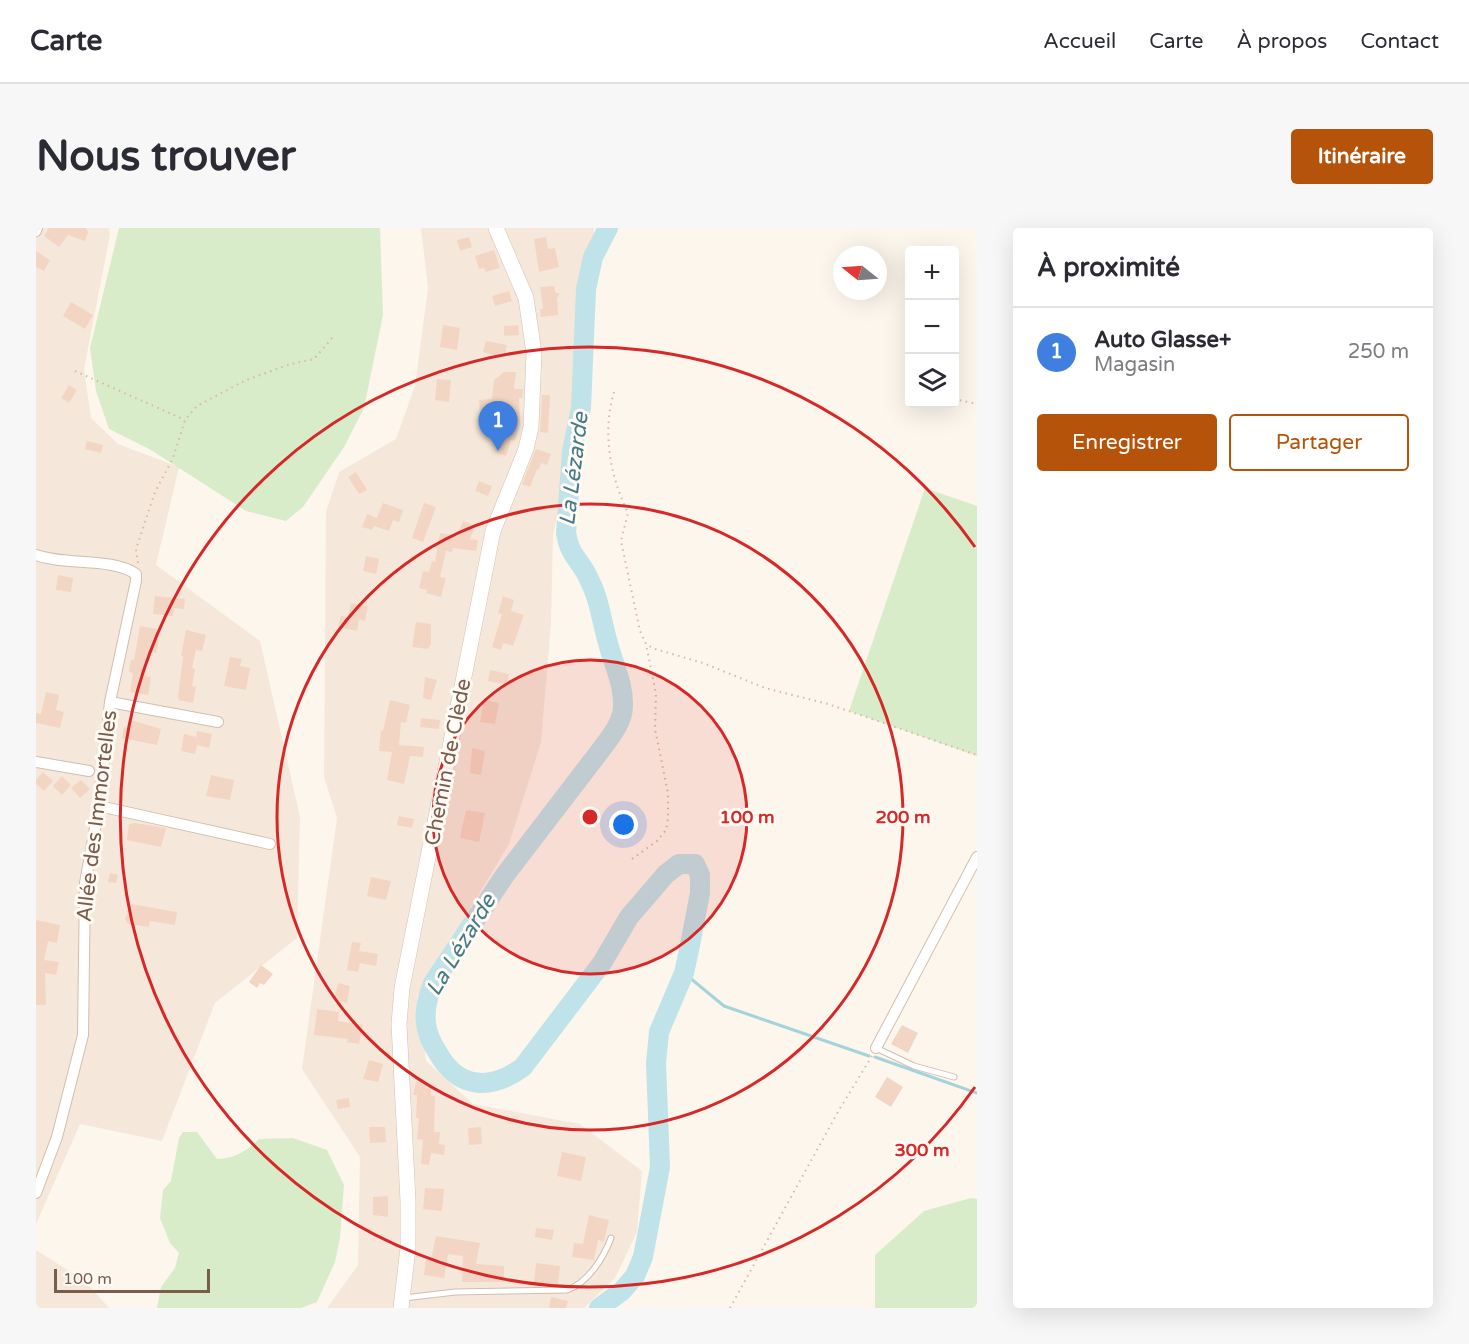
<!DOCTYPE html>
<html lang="fr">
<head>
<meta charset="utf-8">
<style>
  :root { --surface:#fff; --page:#f7f7f7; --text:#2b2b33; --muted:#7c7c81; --line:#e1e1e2; --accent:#b45309 }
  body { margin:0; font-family:"Varela Round",sans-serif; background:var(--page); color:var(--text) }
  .controls { position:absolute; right:18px; top:18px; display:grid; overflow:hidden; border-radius:6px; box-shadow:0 6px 24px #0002 }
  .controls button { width:54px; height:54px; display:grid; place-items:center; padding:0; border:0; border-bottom:2px solid var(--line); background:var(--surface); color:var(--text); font:30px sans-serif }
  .compass { position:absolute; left:797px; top:18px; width:54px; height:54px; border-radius:50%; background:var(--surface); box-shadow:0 6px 24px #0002; rotate:287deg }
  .scale { position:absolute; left:18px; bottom:15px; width:156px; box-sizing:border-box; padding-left:6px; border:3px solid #7a5c4d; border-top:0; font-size:16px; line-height:21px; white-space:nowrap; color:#7a5c4d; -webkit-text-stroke:4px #fffaf3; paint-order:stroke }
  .you { position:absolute; left:588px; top:597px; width:21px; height:21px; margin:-15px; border:4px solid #fff; border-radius:50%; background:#1a73e8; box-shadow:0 0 0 9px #1a73e833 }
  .badge { display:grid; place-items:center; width:39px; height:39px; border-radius:50%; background:var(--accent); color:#fff; font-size:20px; font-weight:700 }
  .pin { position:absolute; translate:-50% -50px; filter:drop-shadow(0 2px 3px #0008) }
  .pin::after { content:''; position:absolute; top:32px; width:21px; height:18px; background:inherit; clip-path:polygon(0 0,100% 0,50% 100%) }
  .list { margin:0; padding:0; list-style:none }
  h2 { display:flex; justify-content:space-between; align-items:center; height:78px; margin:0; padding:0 24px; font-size:26px }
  h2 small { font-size:20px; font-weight:400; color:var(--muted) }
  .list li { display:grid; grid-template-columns:39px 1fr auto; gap:18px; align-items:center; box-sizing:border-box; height:90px; padding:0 24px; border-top:2px solid var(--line) }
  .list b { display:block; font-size:22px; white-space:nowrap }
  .list p { margin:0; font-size:20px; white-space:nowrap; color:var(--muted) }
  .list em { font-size:20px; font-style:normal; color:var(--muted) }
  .actions { display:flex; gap:12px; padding:18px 24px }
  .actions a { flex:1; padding:14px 0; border:2px solid var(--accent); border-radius:6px; text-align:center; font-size:21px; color:var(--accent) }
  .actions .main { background:var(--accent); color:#fff }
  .icon { flex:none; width:33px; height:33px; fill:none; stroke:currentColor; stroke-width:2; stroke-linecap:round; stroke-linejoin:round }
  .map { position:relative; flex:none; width:941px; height:1080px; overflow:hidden; border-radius:6px }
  header { display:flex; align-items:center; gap:36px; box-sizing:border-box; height:84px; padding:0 30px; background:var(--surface); border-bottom:2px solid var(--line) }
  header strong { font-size:28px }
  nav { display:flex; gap:33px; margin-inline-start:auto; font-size:21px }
  .intro { display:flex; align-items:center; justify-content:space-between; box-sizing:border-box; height:144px; padding:0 36px }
  h1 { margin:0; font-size:42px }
  .button { padding:15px 27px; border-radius:6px; background:var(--accent); color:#fff; font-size:21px; font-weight:700 }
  main { display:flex; gap:36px; padding:0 36px }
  aside { flex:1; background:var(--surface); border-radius:6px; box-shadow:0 6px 24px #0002 }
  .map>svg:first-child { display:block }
  .residential { fill:#f5e8da }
  .green { fill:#d8ecc9 }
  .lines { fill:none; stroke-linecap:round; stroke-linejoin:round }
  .stream { stroke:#a5d3da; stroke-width:3 }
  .river { stroke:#bfe3e8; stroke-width:20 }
  .building { fill:#f3d5c3 }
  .lane-casing { stroke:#d1beb0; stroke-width:7 }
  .street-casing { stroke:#d1beb0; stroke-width:12 }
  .secondary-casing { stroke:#d6c0b0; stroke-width:16 }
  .path { stroke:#d9b8a5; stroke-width:2; stroke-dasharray:1.5 4.5; stroke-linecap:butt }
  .lane { stroke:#fff; stroke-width:5 }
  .street { stroke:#fff; stroke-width:10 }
  .secondary { stroke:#fff; stroke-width:15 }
  .ring { fill:none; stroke:#d62828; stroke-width:3 }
  .labels { text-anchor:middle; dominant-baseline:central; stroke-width:6; stroke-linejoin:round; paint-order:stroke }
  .street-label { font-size:21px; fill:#7a5c4d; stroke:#fffaf3 }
  .water-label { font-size:22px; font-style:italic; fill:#437c86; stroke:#fffaf3 }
  .centre { fill:#d62828; stroke:#fffaf3; stroke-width:3 }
  .ring-label { font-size:18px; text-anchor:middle; font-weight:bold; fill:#d62828; stroke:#fffaf3; stroke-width:6; stroke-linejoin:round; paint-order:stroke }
</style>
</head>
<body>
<header>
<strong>Carte</strong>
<nav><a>Accueil</a><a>Carte</a><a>À propos</a><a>Contact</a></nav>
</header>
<div class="intro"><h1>Nous trouver</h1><a class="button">Itinéraire</a></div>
<main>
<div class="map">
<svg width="941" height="1080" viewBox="0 0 941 1080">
  <rect width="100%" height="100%" fill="#fdf6ec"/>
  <!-- residential -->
  <path class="residential" d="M0,0H73L74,7L48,141L55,190L82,216L143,239L120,337L224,413L264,589L261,710L179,775L126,913L44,896L0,996Z
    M385,0H558L547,122L545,180L517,307L515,396L505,514L473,616L381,769L390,833L437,876L544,896L606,943L601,1004L579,1050L548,1080H291L322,1037L324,929L266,841L301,590L288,549L290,284L303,244L360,211L379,158L392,60Z
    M0,1022L49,1053L73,1080H0Z"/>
  <!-- green -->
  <path class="green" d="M83,0H344L347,87L328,180L308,219L267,279L250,293L210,283L115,222L73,201L60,163L54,120Z
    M889,260L941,278V528L813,483Z
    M147,904H161L181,931C200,930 210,923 223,911L257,910L291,922L308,957L304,1010L299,1034L281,1074L265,1080H121L125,1059L139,1040L143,1025L134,1015L124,990L127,962L135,953L143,910Z
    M935,970L941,971V1080H839V1027L888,983Z"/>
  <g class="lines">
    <!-- stream -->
    <path class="stream" d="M648,745L688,778L833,828
      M839,829L941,865"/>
    <!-- river -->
    <path class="river" d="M563,1080L586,1063L599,1048L607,1029L624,939L620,835L623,804L648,745L653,722L664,665V647L659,636H643L630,646L593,689L566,735L487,839C455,863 422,861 402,825C396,816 391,806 390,795C388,781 392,768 397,755L469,647L567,519C576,507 587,493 587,478C588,456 577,435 572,415C565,391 564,372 552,349C543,330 534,329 530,305L536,223L545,180L550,61L557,29L572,0"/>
  </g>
  <!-- building -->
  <path class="building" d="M13,0H50L52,4L49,13L32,7L23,19L8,8Z
    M433,9L436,19L424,23L421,12Z
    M510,9L512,21L519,20L523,39L503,44L498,11Z
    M458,22L464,40L450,44L448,40L443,41L439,28Z
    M0,23L14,32L8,43L0,39Z
    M518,58L519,64L524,66L521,70L522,87L505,89L504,81H507L504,59Z
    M473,63L476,73L459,78L456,68Z
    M35,74L57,87L49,101L27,88Z
    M407,97L424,100L421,122L404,119Z
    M482,97L483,107L468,108V98Z
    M450,113L471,117L469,126L466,129L447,124Z
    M468,144H480L478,161H487L486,170H483L484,194L479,213L475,212L470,228L459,224L465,192H459L460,187L448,188V182H444L443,172L456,171L458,152Z
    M401,151L415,152L413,174L399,172Z
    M33,157L41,162L33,175L25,170Z
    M506,167H514L512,205L504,204Z
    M51,213L67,217L65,225L49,221Z
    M500,221L515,226L511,237L505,235L503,242L501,241L494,259L486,256Z
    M320,244L331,262L323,266L312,249Z
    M443,253L456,258L452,268L439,263Z
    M347,275L367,282L363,294L357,292L353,303L338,298L336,302L326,299L331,286L341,290Z
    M388,275L400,279L387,314L376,310Z
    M427,293L439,298L434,311L442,312L440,323L417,320L416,324L410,323L404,349L410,350L405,369L390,365L391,362L383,360L387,343L393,344L396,333L399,334L404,305L421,308Z
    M330,328L343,331L340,346L327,343Z
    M22,347L37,350L35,364L20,362Z
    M119,368L149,371L148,381L138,380L137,388L117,386Z
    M467,368L478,372L475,383L488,387L477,418L467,415L465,422L456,419L466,386L462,385Z
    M315,375L332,378L329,393L323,391L321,403L302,399L305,388L312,389Z
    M380,394L395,396V416L392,421L376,419Z
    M104,398L121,401L120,411L123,412L120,425L113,424L109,448L115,449L112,467L94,464L97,445L93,444L95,432H98Z
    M150,402L170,407L166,423L160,422L156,440L159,441L156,458L160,459L157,475L143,472L142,469L147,428H145Z
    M194,429L206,431L204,438L214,440L210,462L188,458Z
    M454,442L473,446L471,457L452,453Z
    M389,449L401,452L395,472L387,470Z
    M10,464L23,467L20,482L28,484L24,500L0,495V485L5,486Z
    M354,472L374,477L370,495L365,494L363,517L388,519L387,529L374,528L368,556L351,552L356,524L343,523L345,502L347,503Z
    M448,472L463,475L459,496L444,494Z
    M385,490L404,492L403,501L384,499Z
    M95,492L125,501L121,517L86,510L88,499L93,500Z
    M161,503L176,506L173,520L161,517L159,526L145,523L148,506L160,509Z
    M436,520L449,523L445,547L434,545Z
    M7,544L17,553L8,563L0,556V552Z
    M175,547L198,552L194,572L170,568Z
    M26,548L35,557L26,567L17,558Z
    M45,552L54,561L44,570L35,560Z
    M430,582L449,585L443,614L424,610Z
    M363,588L378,591L376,600L361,597Z
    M99,595L130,600L125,619L91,612L93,596Z
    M74,645L82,647L80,655L72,654Z
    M335,649L355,653L350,672L331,668Z
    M95,676L141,684L139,697L114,693L113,699L92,696L89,691Z
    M0,692L24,697L21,715L12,713L8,732L23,734L20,747L9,745L10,777H0Z
    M316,714L325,715L323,723L342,726L340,738L324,735L322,744L311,742Z
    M225,737L237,746L228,757L224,755L221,760L213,754Z
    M302,755L314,758L311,775L298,772Z
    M281,781L303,784L302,793L327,797L323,816L311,814L312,811L278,807Z
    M866,797L882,805L872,825L855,816Z
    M333,832L347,836L342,854L327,851Z
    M851,849L867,859L855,879L839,869Z
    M380,854H390V860L395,859V868H399L398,904H404L403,916L409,917L408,927L395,925L393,937L385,936L387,912L381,911L383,890H380L381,867H377Z
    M313,870L314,879L302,881L300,872Z
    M333,899H349L350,914L334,915Z
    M445,899L446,916L433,917L432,900Z
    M526,924L550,929L545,953L521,948Z
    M389,960L408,961L406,983L387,981Z
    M352,968V989L337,987V969Z
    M553,987L573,992L568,1013L562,1012L558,1032L536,1029L538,1015L547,1016Z
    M500,1000L518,1002L516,1012L499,1009Z
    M400,1008L444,1015L440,1036L468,1038V1054H426L427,1028L412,1026L408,1050L388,1047L390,1031L395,1032Z
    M500,1035L524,1038L522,1057L498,1054Z
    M515,1069L532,1073L530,1080H513Z"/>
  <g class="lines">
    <defs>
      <path id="lane" d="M840,820L878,838L918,849
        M368,1070L419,1064L531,1062C552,1055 568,1029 575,1010"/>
      <path id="street" d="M0,3L1,0
        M0,327C30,338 75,329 100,346V353L74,474L63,578L49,655L47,807L21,909L0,965
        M74,474L182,494
        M0,534L53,543
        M63,578L234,616
        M840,820L941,629"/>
      <path id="secondary" d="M365,1080L372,1020V973L363,796L366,760L457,303L490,221L495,199L498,125L490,70L460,0"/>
    </defs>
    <!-- lane casing -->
    <use href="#lane" class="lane-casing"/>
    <!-- street casing -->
    <use href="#street" class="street-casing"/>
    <!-- secondary casing -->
    <use href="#secondary" class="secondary-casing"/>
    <!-- path -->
    <path class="path" d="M39,143L149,192
      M578,164C566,204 574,248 592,285L585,313L604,403L610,416L619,421L667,435L729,460L792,476L941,527
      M918,171L941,176
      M102,335L100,321L119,264L137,230L149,192L161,178L210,152L255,136L278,131L296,110
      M596,631L621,613L630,602L632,591V565L619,501L620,466L610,416
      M694,1080L803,882L836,828"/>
    <!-- lane -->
    <use href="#lane" class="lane"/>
    <!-- street -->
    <use href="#street" class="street"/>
    <!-- secondary -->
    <use href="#secondary" class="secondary"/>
  </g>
  <!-- distance rings -->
  <circle cx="554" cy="589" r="157" fill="#d62828" fill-opacity=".12"/>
  <g class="ring">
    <circle cx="554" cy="589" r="157"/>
    <circle cx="554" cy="589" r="313"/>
    <path d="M939 859A470 470 0 1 1 939 319"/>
  </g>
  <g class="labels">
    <!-- street labels -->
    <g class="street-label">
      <text transform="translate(412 534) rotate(-79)">Chemin de Clède</text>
      <text transform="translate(61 588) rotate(-83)">Allée des Immortelles</text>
    </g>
    <!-- water labels -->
    <g class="water-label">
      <text transform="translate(538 241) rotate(-83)">La Lézarde</text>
      <text transform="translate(425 717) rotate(-59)">La Lézarde</text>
    </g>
  </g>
  <circle cx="554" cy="589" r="9" class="centre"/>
  <g class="ring-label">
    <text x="711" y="595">100 m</text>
    <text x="867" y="595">200 m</text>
    <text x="886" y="928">300 m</text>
  </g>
</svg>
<div class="controls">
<button>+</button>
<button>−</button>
<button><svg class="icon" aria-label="layers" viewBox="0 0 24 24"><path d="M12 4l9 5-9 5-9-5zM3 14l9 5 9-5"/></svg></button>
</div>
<svg class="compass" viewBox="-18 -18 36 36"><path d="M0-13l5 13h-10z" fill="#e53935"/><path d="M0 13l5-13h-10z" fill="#7c7c81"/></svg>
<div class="scale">100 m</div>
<div class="you"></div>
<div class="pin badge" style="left:462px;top:223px;background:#3f7fe0">1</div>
</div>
<aside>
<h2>À proximité<small></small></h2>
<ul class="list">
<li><span class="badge" style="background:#3f7fe0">1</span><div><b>Auto Glasse+</b><p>Magasin</p></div><em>250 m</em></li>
</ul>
<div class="actions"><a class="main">Enregistrer</a><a>Partager</a></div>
</aside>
</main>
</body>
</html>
